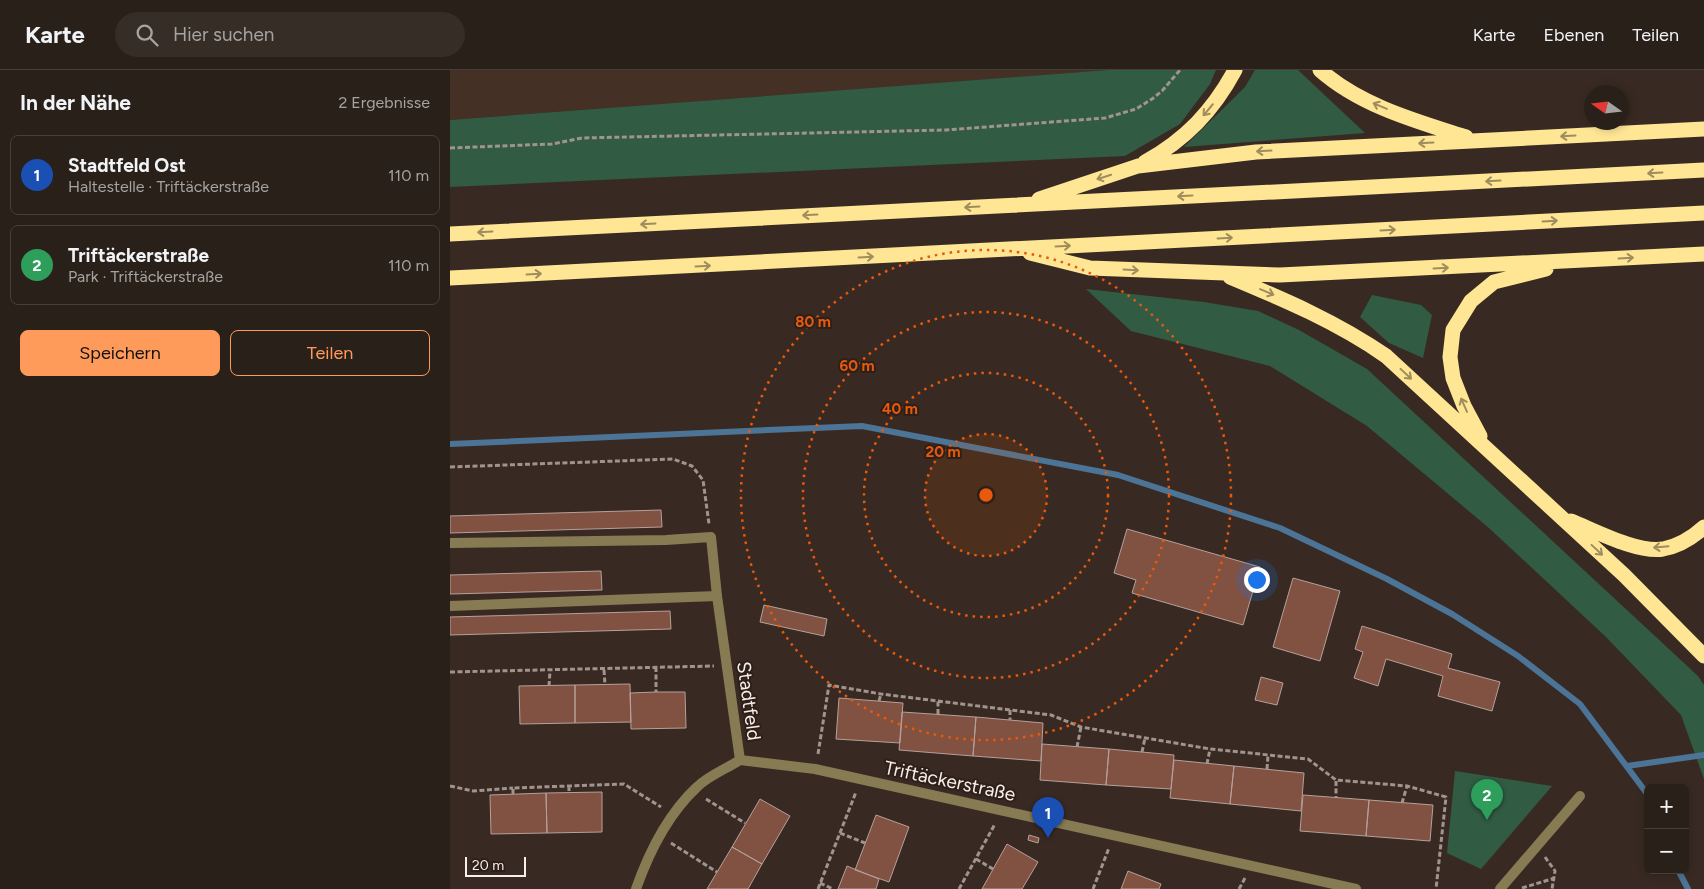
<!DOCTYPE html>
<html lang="de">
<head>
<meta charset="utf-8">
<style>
  :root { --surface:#2a201a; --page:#362d27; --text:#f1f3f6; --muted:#a5a3a2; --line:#463e39; --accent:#ff9b5a }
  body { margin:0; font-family:Figtree,sans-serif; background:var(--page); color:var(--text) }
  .controls { position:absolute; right:15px; bottom:15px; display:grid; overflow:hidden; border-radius:8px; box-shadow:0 2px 8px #0003 }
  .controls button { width:45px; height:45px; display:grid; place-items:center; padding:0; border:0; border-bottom:1px solid var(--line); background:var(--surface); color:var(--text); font:25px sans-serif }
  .compass { position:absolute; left:1134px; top:15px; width:45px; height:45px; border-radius:50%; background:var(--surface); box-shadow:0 2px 8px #0003; rotate:284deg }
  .scale { position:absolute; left:15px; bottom:12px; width:61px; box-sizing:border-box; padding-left:5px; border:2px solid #f8eee9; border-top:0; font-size:14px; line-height:18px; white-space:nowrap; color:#f8eee9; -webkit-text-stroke:4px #2e2019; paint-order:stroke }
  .you { position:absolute; left:806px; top:509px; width:18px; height:18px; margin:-12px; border:4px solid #fff; border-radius:50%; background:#1a73e8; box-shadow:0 0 0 8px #1a73e833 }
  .badge { display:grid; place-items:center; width:32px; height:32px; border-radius:50%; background:var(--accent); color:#fff; font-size:16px; font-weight:700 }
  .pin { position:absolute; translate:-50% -41px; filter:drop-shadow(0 1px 2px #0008) }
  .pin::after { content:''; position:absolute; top:26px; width:18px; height:15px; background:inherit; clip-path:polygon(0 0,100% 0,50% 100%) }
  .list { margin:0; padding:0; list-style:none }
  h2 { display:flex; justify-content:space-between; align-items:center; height:65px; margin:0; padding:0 20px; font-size:21px }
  h2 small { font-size:16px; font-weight:400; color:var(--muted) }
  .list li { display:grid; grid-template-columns:32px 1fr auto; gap:15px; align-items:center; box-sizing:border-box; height:80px; margin:0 10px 10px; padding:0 10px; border:1px solid var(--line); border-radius:8px }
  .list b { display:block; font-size:19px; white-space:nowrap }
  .list p { margin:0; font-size:16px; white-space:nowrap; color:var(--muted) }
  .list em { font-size:16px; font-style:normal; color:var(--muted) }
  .actions { display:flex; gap:10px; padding:15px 20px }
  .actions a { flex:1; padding:11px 0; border:1px solid var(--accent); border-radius:8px; text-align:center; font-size:18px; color:var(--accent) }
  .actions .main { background:var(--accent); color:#111 }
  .icon { flex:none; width:28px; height:28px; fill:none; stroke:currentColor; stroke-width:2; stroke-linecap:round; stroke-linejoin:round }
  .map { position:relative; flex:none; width:1254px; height:819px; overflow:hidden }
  header { display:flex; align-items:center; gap:30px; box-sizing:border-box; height:70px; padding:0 25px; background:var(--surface); border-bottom:1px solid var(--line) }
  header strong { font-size:24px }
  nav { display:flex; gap:28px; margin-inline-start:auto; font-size:18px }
  .search { width:350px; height:45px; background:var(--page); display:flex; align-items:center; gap:12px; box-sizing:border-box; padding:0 18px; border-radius:28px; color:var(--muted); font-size:19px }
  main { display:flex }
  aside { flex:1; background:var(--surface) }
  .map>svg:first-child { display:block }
  .built { fill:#443025 }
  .green { fill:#315b43 }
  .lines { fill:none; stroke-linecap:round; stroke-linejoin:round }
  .stream { stroke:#4c7496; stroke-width:6 }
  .building { fill:#815141; stroke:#b5a19b }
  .path { stroke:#a0948e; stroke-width:3; stroke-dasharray:5 2.5; stroke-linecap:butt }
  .lane { stroke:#867b53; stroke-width:10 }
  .street { stroke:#867b53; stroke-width:10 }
  .highway { stroke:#fee695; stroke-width:15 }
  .oneway { stroke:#a08d5d }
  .ring { fill:none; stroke:#e8590c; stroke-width:2.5; stroke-dasharray:2.5 5 }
  .labels { text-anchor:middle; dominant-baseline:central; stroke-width:4; stroke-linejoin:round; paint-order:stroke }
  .street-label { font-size:19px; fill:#f8eee9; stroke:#2e2019 }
  .centre { fill:#e8590c; stroke:#2e2019; stroke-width:2.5 }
  .ring-label { font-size:15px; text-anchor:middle; font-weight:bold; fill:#e8590c; stroke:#2e2019; stroke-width:4; stroke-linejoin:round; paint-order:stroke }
</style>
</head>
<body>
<header>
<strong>Karte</strong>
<div class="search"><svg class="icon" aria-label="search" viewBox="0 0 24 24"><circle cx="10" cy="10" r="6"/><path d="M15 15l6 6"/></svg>Hier suchen</div>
<nav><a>Karte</a><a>Ebenen</a><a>Teilen</a></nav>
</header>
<main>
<aside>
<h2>In der Nähe<small>2 Ergebnisse</small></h2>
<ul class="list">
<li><span class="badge" style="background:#1a4fb4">1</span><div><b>Stadtfeld Ost</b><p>Haltestelle · Triftäckerstraße</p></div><em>110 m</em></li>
<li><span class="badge" style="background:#2e9e5b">2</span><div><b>Triftäckerstraße</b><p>Park · Triftäckerstraße</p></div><em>110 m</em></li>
</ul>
<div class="actions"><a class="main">Speichern</a><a>Teilen</a></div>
</aside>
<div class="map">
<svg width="1254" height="819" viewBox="0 0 1254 819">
  <rect width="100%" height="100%" fill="#382a22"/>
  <!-- built -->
  <path class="built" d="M0,0H658L0,50Z"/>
  <!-- green -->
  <path class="green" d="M658,0H766L760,14L730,54L675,86L0,117V50Z
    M805,0H848L915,63L734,77L795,17Z
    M636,219L754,232L808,241L849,260L917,299L1248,606L1254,615V709L1231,645L1156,567L1039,458L917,356L820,296L681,261Z
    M922,225L971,235L982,245L973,288L939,273L910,247Z
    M1005,701L1102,716L1031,799L997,783Z"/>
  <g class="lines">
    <!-- stream -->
    <path class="stream" d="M0,374L412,356L668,405L830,458L937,509L1002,544L1068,586L1130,634L1198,725
      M1177,696L1254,685
      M1228,800L1238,819"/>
  </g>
  <!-- building -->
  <path class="building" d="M211,440L212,457L0,463V446Z
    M677,459L810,497L793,555L682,523L686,510L664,503Z
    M151,501L152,520L0,524V505Z
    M843,508L890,521L870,591L823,577Z
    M314,535L377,549L374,566L310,552Z
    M220,541L221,559L0,565V547Z
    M912,556L1002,584L998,598L1050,612L1042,641L988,626L993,606L936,589L928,616L904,608L913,582L905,579Z
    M811,607L833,613L827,635L805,630Z
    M180,614L181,652L125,653V615Z
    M125,615V653L70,654L69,616Z
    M206,622H235L236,658L181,659L180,623Z
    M389,628L453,633L450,673L386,669Z
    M452,642L526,647L523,686L449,680Z
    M526,647L593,653L591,691L523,686Z
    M592,674L659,679L656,715L590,710Z
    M659,679L724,685L721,719L656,715Z
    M724,690L784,696L780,734L720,728Z
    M784,696L854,703L851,741L780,734Z
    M152,722V762L97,763L96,723Z
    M96,723L97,763L41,764L40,725Z
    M853,725L919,730L916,766L850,761Z
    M310,729L340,746L312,794L282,777Z
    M919,730L983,735L980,771L916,766Z
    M426,745L459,757L439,812L405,800Z
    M579,765L589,768L588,773L578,770Z
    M557,774L588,792L572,819H532Z
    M282,777L312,794L298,819H257Z
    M397,796L429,809L426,819H388Z
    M678,801L711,814L709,819H671Z"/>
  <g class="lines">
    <!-- path -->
    <path class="path" d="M0,78L102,74L132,68L496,60L655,48L686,39L702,29L712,21L730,0
      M0,397L223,389L242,396L253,410L259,454
      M206,597V622
      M154,600L155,615
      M0,602L264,596
      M99,616L100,601
      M429,631L431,624
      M560,640V650
      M488,644V631
      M627,677L631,657
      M692,682L695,668
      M368,684L379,615L431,624L601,645L631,657L760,679L858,689L886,710L957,716L996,727L986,819
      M757,694L760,679
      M817,699L818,685
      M886,711V727
      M0,716L23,721L63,718
      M119,716V723
      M63,724V718L174,714L211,737
      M256,729L295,753
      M952,733L957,716
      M390,763L415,773
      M221,773L267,802
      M1095,787L1105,801L1102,819
      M526,789L543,799
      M370,813L383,819
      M1072,818L1105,808
      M368,819L406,722
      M509,819L545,754
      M643,819L659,778
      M789,819L795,808"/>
    <!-- lane -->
    <path class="lane" d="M0,473L216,470L261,467L267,526L0,536"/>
    <!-- street -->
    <path class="street" d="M267,526L290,690
      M290,690L365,699L906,819
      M186,819C199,782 218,744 247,717C258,706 276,699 290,690
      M1050,819L1130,726"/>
    <!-- highway -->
    <path class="highway" d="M870,0C911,36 966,51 1016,67
      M695,92C735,70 763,41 785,0
      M589,129L688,96L806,82L1254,59
      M0,164L1254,100
      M580,183L640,198L830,205L1254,184
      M780,207C835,230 887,252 936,286L1174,505L1254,586
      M0,208L1254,143
      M1030,366L1014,336L1003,308L1000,287L1003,260L1021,231L1044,212L1096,199
      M1121,451C1146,461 1187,483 1213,479C1228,476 1243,467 1254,457"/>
  </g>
  <!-- one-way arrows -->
  <defs><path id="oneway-shaft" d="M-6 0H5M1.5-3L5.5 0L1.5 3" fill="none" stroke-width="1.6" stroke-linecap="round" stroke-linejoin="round" transform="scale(1.25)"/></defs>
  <g class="oneway">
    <use href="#oneway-shaft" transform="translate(930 36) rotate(-157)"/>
    <use href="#oneway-shaft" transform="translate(758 40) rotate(130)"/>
    <use href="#oneway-shaft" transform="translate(1118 66) rotate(177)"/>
    <use href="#oneway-shaft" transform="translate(976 73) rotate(177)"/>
    <use href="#oneway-shaft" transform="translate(814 81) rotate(177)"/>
    <use href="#oneway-shaft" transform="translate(1205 103) rotate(177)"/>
    <use href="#oneway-shaft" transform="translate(654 107) rotate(162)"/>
    <use href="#oneway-shaft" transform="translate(1043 111) rotate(177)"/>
    <use href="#oneway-shaft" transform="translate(735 126) rotate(177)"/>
    <use href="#oneway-shaft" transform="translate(522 137) rotate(177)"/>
    <use href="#oneway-shaft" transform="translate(360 145) rotate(177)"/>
    <use href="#oneway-shaft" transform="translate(1100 151) rotate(-3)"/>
    <use href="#oneway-shaft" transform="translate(198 154) rotate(177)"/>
    <use href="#oneway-shaft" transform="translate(938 160) rotate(-3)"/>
    <use href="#oneway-shaft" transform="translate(35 162) rotate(177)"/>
    <use href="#oneway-shaft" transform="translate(775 168) rotate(-3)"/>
    <use href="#oneway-shaft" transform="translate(613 176) rotate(-3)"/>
    <use href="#oneway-shaft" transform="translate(416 187) rotate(-3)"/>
    <use href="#oneway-shaft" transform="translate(1176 188) rotate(-3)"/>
    <use href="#oneway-shaft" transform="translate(253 196) rotate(-3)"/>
    <use href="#oneway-shaft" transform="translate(991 198) rotate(-3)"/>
    <use href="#oneway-shaft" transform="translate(681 200) rotate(3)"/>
    <use href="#oneway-shaft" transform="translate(84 204) rotate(-3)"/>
    <use href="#oneway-shaft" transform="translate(817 222) rotate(23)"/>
    <use href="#oneway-shaft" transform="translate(956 304) rotate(43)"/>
    <use href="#oneway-shaft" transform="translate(1014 335) rotate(-114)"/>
    <use href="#oneway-shaft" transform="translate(1211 477) rotate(175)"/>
    <use href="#oneway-shaft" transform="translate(1147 480) rotate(43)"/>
  </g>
  <!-- distance rings -->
  <circle cx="536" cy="425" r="61" fill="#e8590c" fill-opacity=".12"/>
  <g class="ring">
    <circle cx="536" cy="425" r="61"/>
    <circle cx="536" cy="425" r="122"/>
    <circle cx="536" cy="425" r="183"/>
    <circle cx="536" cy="425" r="245"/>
  </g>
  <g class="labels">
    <!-- street labels -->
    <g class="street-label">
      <text transform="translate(299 631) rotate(82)">Stadtfeld</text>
      <text transform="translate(500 711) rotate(12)">Triftäckerstraße</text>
    </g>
  </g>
  <circle cx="536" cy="425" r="8" class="centre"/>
  <g class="ring-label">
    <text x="363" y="257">80 m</text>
    <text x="407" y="301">60 m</text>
    <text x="450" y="344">40 m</text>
    <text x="493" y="387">20 m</text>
  </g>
</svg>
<div class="controls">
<button>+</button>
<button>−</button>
</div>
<svg class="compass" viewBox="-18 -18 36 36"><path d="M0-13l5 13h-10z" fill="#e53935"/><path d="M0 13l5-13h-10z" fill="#a5a3a2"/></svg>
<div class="scale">20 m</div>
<div class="you"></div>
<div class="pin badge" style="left:598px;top:768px;background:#1a4fb4">1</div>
<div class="pin badge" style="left:1037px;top:750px;background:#2e9e5b">2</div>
</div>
</main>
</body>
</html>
